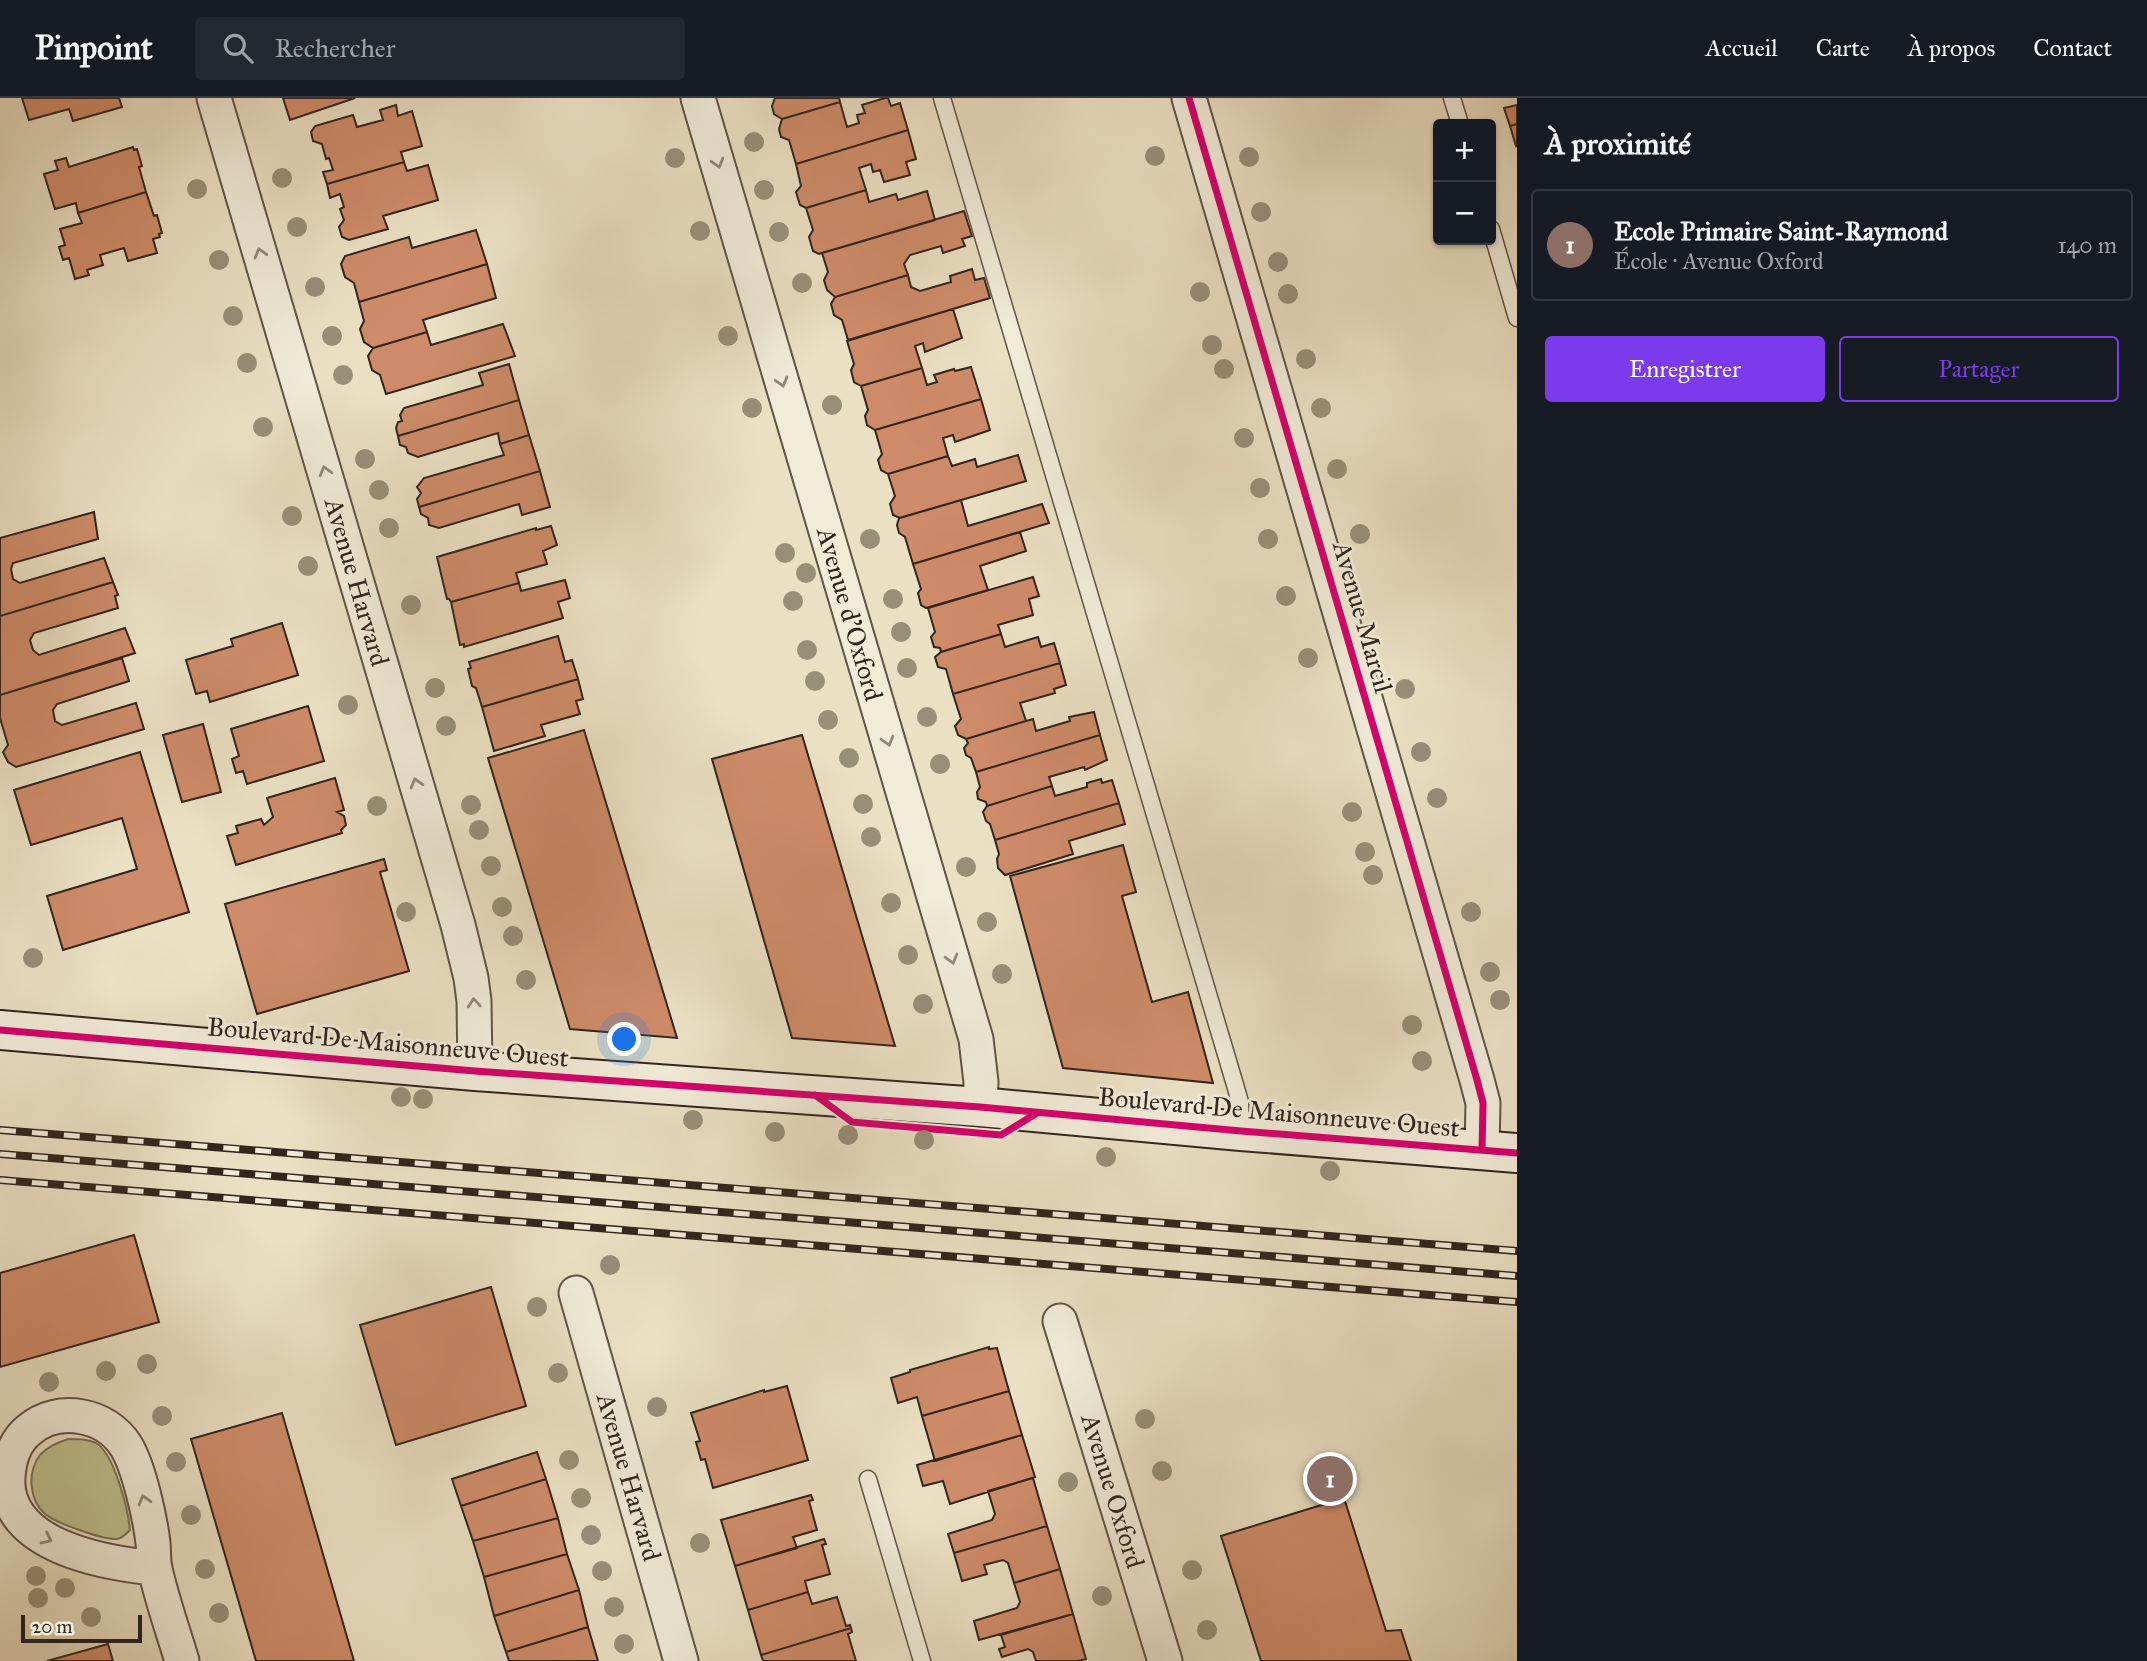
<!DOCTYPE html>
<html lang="fr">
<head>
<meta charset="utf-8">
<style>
  :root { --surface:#171b24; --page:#242831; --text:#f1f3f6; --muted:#9ea1a6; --line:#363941; --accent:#7c3aed }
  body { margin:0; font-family:"IM FELL Great Primer",serif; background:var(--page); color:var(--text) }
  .controls { position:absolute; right:21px; top:21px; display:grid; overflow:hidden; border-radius:7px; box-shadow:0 2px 5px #0004 }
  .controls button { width:63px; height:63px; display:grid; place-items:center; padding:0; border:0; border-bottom:2px solid var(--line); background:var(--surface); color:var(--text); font:35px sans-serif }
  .scale { position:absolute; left:21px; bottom:18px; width:121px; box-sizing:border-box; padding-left:7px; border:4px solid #32251d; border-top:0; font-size:19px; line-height:24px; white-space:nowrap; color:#32251d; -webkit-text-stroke:5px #f1ebd8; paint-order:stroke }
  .you { position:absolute; left:625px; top:942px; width:24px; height:24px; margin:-18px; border:5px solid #fff; border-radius:50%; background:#1a73e8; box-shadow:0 0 0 10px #1a73e833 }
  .badge { display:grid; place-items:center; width:46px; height:46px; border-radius:50%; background:var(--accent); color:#fff; font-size:23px; font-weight:700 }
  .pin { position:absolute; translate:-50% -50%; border:4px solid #fff; box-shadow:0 2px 7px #0006 }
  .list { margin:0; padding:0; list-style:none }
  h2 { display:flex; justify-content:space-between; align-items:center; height:91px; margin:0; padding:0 28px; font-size:30px }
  h2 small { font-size:23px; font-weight:400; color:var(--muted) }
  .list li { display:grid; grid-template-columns:46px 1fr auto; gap:21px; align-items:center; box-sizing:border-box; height:112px; margin:0 14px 14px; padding:0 14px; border:2px solid var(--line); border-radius:7px }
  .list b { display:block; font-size:26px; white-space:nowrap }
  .list p { margin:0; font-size:23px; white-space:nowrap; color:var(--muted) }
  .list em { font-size:23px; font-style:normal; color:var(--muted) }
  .actions { display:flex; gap:14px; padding:21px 28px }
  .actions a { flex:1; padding:16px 0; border:2px solid var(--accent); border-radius:7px; text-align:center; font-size:24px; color:var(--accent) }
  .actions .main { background:var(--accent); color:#fff }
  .icon { flex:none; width:38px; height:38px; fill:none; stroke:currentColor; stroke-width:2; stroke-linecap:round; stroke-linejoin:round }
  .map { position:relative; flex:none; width:1517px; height:1563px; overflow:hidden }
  header { display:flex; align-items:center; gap:42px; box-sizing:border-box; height:98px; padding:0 35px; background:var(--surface); border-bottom:2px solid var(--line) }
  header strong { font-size:33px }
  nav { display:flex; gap:38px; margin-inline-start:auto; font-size:24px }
  .search { width:490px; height:63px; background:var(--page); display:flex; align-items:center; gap:18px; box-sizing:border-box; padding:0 24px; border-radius:7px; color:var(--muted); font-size:26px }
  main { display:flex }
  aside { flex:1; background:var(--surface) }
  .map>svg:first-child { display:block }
  .green { fill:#bfc08e; stroke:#787256; stroke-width:2 }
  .building { fill:#ce8b69; stroke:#32251d; stroke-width:2 }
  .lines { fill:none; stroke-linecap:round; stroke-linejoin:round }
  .lane-casing { stroke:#605446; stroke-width:19 }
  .street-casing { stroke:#605446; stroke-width:37 }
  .secondary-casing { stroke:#32251d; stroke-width:42 }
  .lane { stroke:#f1ebd8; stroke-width:16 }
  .street { stroke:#f1ebd8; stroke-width:33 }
  .secondary { stroke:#f1ebd8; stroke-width:38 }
  .rail-casing { stroke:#32251d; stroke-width:8 }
  .rail { stroke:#f1ebd8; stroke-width:5; stroke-dasharray:16; stroke-linecap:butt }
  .cycleway-casing { stroke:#f1ebd8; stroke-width:11 }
  .cycleway { stroke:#d6006c; stroke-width:7 }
  .tree { fill:#988f77 }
  .oneway { stroke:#92887a }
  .labels { text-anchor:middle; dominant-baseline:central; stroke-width:6; stroke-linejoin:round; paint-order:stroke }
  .street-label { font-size:26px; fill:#32251d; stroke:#f1ebd8 }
</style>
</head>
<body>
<header>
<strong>Pinpoint</strong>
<div class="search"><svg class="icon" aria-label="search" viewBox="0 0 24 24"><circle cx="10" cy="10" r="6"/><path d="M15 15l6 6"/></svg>Rechercher</div>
<nav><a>Accueil</a><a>Carte</a><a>À propos</a><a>Contact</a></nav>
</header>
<main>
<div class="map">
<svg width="1517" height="1563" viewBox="0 0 1517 1563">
  <rect width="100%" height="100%" fill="#eae0c3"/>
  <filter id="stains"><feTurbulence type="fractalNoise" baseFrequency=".00286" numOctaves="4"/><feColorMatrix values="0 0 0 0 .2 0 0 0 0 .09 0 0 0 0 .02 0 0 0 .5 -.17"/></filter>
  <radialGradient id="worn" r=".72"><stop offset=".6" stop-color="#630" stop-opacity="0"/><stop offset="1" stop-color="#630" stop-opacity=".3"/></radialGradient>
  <!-- green -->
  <path class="green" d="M68,1341C78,1341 87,1341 96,1345C114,1355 128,1411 130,1432C126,1436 123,1440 117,1441C103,1442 56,1425 45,1416C29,1402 27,1374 40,1357C48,1348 58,1345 68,1341Z"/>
  <!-- building -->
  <path class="building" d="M22,0H119L122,9L73,23L69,11L29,22Z
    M283,0H355L290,22Z
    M775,0H839L840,4L782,21L774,16L772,8Z
    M885,0H888L891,8L900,5L908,32L796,66L789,42L781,39L779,31L782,21L840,4L847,29L859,25L857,17L865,15L862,7Z
    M396,7L398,18L412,13L422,48L401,54L404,64L327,86L323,74L333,72L329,60L326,61L322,46L313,43L311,34L315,28L353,17L357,29L383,22L380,12Z
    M1517,7V26L1510,28L1504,10Z
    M1517,26V47L1516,48L1510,28Z
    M908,32L916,61L906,64L910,77L884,84L880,72L873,74L871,66L859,70L866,92L806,110L800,107L796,94L801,88L796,66Z
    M133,49L134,52L137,51L142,68L139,69L146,94L78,115L76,105L55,111L44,76L58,72L55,63L66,60L69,69Z
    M404,64L407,73L428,67L438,102L383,118L388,131L349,142L342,139L339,129L344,122L340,111L344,109L340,96L330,100L327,86Z
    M866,92L869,104L896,96L898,102L927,93L935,122L819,156L813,153L809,139L813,132L806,110Z
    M146,94L154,118L157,117L162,135L159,136L160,139L153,141L157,155L128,163L124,150L100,157L103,167L87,172L89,177L75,181L69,160L63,162L59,149L65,147L60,131L82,125L78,115Z
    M964,113L972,138L962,141L965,148L943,155L941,148L910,157L904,166L908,177L835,199L827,192L824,182L828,174L822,155Z
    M476,132L487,166L359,204L354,185L345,179L341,166L345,158L409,139L412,150Z
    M487,166L496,200L423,222L427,234L373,250L364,244L360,231L364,223L359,204Z
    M972,171L975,182L984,180L990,200L848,242L842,222L834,217L831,206L835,199L908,177L911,189L920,193L951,184L950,178Z
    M953,211L962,240L925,254L923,245L915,248L922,270L861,288L854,284L851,272L854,266L847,243Z
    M503,226L515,258L386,296L380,277L372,272L368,258L373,250L427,234L431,247Z
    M509,266L519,302L398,338L396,330L398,324L402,323L400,317L404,310L483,287L479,275Z
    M971,269L981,301L875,332L867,327L865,318L868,312L861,288L922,270L927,287L937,284L934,277L954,271L955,273Z
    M981,301L990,332L955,344L953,337L943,340L948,358L888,376L881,372L878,362L882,356L875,332Z
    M519,302L529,337L500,346L498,335L418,359L408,355L406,349L400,347L398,338Z
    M529,337L540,373L419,409L417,401L421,395L417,389L424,380L504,357L500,346Z
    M1018,357L1026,383L900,420L893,417L890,406L895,398L888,376L948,358L952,368L975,361L977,369Z
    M540,373L550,409L522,417L519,406L439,430L429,427L428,420L421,416L419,409Z
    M961,402L968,428L1042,406L1049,425L913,466L905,439L899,435L897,427L899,420Z
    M94,414L98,441L13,465L11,471L13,481L20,485L104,460L113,484L0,518V440Z
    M551,428L557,447L543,453L547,466L516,475L519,485L451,504L449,501H447L437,459L536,430V432Z
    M1020,434L1026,453L980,468L988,492L926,510L921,507L918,495L921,491L913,466Z
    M1033,479L1039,498L1029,501L1033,517L998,527L1001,536L941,554L940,550L934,549L931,539L935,534L928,510Z
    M565,482L570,500L558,504L563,520L464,549V546L460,547L451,504L519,485L521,493Z
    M113,484L118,497L115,498L118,510L34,535L30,542L33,552L39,557L125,530L135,555L0,597V518Z
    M282,525L298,577L210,604L207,593L196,596L186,562L233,548L231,541Z
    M1001,536L1005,549L1038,539L1041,549L1054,545L1060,565L953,596L946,571L938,569L935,559L941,554Z
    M558,538L565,564L572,562L578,581L482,609L476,590L472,588L468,571L471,570L469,564Z
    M122,560L129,583L57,606L53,612L55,623L62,627L136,605L144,631L16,669L8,664L3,654L8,647L0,620V597Z
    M1060,565L1066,587L1054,591L1055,595L1020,605L1026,623L966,641L958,637L955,628L961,621L953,596Z
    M578,581L583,601L576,603L580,616L541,627L545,638L494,653L482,609Z
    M308,608L324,663L247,686L243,673L236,675L232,661L239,658L231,631Z
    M1094,614L1100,637L976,674L971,660L966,657L964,650L968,645L966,641L1033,621L1036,633L1070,623L1069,619Z
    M203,626L221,694L182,704L163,637Z
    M584,632L677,940L570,931L488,660Z
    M802,637L895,948L792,940L712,661Z
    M1100,637L1107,662L1085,672L1084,669L1049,679L1052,688L987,708L986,704L978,701L977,694L980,689L976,674Z
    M140,654L189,814L63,852L47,798L137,771L122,720L31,747L14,692Z
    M335,680L344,712L337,714L344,718L346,727L341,732L342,735L236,767L227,738L238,735L236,728L261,721L264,727L273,719L267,700Z
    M1101,681L1102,685L1112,682L1119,705L995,742L990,726L986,723L983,714L987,708L1052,688L1055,698L1087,689V685Z
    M1119,705L1125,726L1069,743L1073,756L1005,777L998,770L997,761L999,756L995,742Z
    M1123,747L1136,794L1122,798L1152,904L1188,894L1213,985L1063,970L1010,778Z
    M384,761L387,772L380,774L409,873L257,916L225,806Z
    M134,1137L159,1224L0,1269V1175Z
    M491,1189L526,1308L396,1347L360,1227Z
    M989,1249V1251L997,1250L1009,1293L922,1318L917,1299L898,1305L891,1280L910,1274V1272Z
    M787,1288L808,1362L713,1390L705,1361L701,1362L696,1344L700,1343L691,1315L764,1292V1294Z
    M1009,1293L1022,1337L935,1363L922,1318Z
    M282,1315L354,1563H256L191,1341Z
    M1022,1337L1035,1379L950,1406L943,1383L923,1388L917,1367Z
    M537,1354L546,1381L461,1408L452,1381Z
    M1033,1380L1047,1428L954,1455L948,1436L992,1422L995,1416L988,1393Z
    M546,1381L558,1420L473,1443L461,1408Z
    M811,1397L813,1402L809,1403L817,1432L793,1439L797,1450L735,1468L721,1422Z
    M1344,1400L1386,1533L1401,1532L1411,1563H1261L1221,1438Z
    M558,1420L567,1456L484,1479L473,1443Z
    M1047,1428L1060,1471L1014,1485L1008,1465L1003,1462L984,1467L987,1476L962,1483L954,1455Z
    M824,1441L826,1446L822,1447L830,1476L805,1483L808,1494L748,1512L735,1468Z
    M567,1456L579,1492L494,1518L484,1479Z
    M1060,1471L1073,1516L979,1542L974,1523L1017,1510L1020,1504L1014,1485Z
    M579,1492L588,1529L506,1554L494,1518Z
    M808,1494L812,1506L837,1499L846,1528L850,1527L851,1530L761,1557L748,1512Z
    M1073,1516L1086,1561L1078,1563H1036L1033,1554L1028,1551L1002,1559L999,1551L1005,1549L1001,1537Z
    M588,1529L598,1563H509L506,1554Z
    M851,1530L852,1534L848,1536L856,1563H763L761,1557Z
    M108,1546L113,1563H47Z"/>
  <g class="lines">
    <defs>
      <path id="lane" d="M942,0L1236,990L1240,1004L1241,1033
        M1452,0L1460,26
        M1491,131L1517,220
        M868,1381L922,1563"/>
      <path id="street" d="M214,0L458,827L471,880L474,903L475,973
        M698,0L976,941L981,984L980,1009
        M1189,0L1477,982L1483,1005L1482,1052
        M576,1195L681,1563
        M1060,1223L1165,1563
        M155,1470C104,1465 3,1448 8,1379C9,1362 15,1343 29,1332C58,1307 106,1316 126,1348C139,1369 150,1420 153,1445C154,1454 153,1463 155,1471C162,1502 173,1533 182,1563"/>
      <path id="secondary" d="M0,932L475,973L980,1009L1241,1033L1517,1055"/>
    </defs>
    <!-- lane casing -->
    <use href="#lane" class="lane-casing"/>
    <!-- street casing -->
    <use href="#street" class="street-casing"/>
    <!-- secondary casing -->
    <use href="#secondary" class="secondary-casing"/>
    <!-- lane -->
    <use href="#lane" class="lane"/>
    <!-- street -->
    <use href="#street" class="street"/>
    <!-- secondary -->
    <use href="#secondary" class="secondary"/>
    <defs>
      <path id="rail" d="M0,1032L1517,1153
        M0,1056L1517,1178
        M0,1082L1517,1204"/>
    </defs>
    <!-- rail casing -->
    <use href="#rail" class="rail-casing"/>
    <!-- rail -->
    <use href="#rail" class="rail"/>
    <defs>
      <path id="cycleway" d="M1189,0L1477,982L1483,1005L1482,1052
        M0,932L475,973L980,1009L1241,1033L1517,1055
        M815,997L852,1024L1001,1037L1037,1015"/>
    </defs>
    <!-- cycleway casing -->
    <use href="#cycleway" class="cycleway-casing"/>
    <!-- cycleway -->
    <use href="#cycleway" class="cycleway"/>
  </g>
  <!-- trees -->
  <g class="tree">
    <circle cx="754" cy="44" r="10"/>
    <circle cx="1155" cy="58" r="10"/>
    <circle cx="1249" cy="59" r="10"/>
    <circle cx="675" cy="60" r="10"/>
    <circle cx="282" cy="80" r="10"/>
    <circle cx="197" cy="91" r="10"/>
    <circle cx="764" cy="92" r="10"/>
    <circle cx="1261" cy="114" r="10"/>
    <circle cx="297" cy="129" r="10"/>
    <circle cx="700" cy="133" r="10"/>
    <circle cx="779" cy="134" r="10"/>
    <circle cx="219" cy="162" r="10"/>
    <circle cx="1278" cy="164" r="10"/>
    <circle cx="802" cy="185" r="10"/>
    <circle cx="315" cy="189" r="10"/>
    <circle cx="1200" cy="194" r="10"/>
    <circle cx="1288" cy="196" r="10"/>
    <circle cx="233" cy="218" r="10"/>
    <circle cx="332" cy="238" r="10"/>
    <circle cx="728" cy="238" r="10"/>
    <circle cx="1212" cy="247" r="10"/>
    <circle cx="1306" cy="261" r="10"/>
    <circle cx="247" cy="265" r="10"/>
    <circle cx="1224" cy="271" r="10"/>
    <circle cx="343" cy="277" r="10"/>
    <circle cx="832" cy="307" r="10"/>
    <circle cx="752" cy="310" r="10"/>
    <circle cx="1321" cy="310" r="10"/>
    <circle cx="263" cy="329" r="10"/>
    <circle cx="1244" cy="340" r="10"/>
    <circle cx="365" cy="361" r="10"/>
    <circle cx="1337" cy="371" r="10"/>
    <circle cx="1260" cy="390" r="10"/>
    <circle cx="379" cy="392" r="10"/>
    <circle cx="292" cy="418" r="10"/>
    <circle cx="389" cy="430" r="10"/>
    <circle cx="1360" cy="436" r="10"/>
    <circle cx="870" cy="441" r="10"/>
    <circle cx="1268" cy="441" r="10"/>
    <circle cx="785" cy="455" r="10"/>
    <circle cx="308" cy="468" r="10"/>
    <circle cx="806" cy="475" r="10"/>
    <circle cx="1286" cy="498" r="10"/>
    <circle cx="893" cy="501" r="10"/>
    <circle cx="793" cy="503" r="10"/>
    <circle cx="411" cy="507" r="10"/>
    <circle cx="901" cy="534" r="10"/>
    <circle cx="807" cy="552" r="10"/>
    <circle cx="1308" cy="560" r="10"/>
    <circle cx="907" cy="570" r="10"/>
    <circle cx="815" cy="583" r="10"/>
    <circle cx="435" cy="590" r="10"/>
    <circle cx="1405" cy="591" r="10"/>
    <circle cx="348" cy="607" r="10"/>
    <circle cx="927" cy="619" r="10"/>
    <circle cx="828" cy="622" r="10"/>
    <circle cx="446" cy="628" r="10"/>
    <circle cx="1421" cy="654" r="10"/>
    <circle cx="849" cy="660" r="10"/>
    <circle cx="940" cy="666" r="10"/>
    <circle cx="1437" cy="700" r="10"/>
    <circle cx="863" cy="706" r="10"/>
    <circle cx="471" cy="707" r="10"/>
    <circle cx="377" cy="708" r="10"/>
    <circle cx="1352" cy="714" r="10"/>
    <circle cx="479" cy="732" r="10"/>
    <circle cx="871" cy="739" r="10"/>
    <circle cx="1365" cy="754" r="10"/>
    <circle cx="491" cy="768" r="10"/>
    <circle cx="966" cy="769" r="10"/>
    <circle cx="1373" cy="777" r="10"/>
    <circle cx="891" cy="805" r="10"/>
    <circle cx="502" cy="809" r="10"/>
    <circle cx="406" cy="814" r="10"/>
    <circle cx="1471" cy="814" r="10"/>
    <circle cx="987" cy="824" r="10"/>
    <circle cx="513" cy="838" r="10"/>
    <circle cx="908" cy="857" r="10"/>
    <circle cx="33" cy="860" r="10"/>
    <circle cx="1490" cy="874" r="10"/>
    <circle cx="1002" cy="876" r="10"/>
    <circle cx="526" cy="882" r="10"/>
    <circle cx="1500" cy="902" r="10"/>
    <circle cx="923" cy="906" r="10"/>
    <circle cx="1412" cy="927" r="10"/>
    <circle cx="1422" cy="963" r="10"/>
    <circle cx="401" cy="999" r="10"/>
    <circle cx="423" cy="1001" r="10"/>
    <circle cx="693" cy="1022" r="10"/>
    <circle cx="775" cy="1034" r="10"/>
    <circle cx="848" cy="1037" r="10"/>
    <circle cx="924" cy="1042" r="10"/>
    <circle cx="1106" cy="1059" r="10"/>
    <circle cx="1330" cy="1073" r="10"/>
    <circle cx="610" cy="1167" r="10"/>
    <circle cx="537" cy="1209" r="10"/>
    <circle cx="147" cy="1266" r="10"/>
    <circle cx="106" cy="1273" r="10"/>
    <circle cx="558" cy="1275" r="10"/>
    <circle cx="49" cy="1284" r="10"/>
    <circle cx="657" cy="1309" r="10"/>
    <circle cx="162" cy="1318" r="10"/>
    <circle cx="1145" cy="1321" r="10"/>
    <circle cx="569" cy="1362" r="10"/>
    <circle cx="176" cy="1364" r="10"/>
    <circle cx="1162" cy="1373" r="10"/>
    <circle cx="1068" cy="1384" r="10"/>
    <circle cx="581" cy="1400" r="10"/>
    <circle cx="191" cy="1417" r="10"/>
    <circle cx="591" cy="1437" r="10"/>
    <circle cx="700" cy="1445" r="10"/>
    <circle cx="205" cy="1471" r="10"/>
    <circle cx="1192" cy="1472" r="10"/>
    <circle cx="602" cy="1473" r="10"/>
    <circle cx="36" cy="1478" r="10"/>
    <circle cx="65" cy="1490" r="10"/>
    <circle cx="1102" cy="1498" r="10"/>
    <circle cx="38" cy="1500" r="10"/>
    <circle cx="614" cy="1509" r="10"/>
    <circle cx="219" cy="1515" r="10"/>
    <circle cx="91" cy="1519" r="10"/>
    <circle cx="1207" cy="1532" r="10"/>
    <circle cx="624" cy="1546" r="10"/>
  </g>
  <!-- one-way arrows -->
  <defs><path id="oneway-chevron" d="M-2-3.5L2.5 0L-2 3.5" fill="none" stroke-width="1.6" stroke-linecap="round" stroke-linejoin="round" transform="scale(1.75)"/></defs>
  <g class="oneway">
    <use href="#oneway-chevron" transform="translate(718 65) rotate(74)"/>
    <use href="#oneway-chevron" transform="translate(260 155) rotate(-106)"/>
    <use href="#oneway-chevron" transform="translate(782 284) rotate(74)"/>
    <use href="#oneway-chevron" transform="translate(325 373) rotate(-106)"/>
    <use href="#oneway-chevron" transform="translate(888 643) rotate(74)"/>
    <use href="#oneway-chevron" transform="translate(416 685) rotate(-106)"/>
    <use href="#oneway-chevron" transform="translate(952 861) rotate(74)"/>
    <use href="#oneway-chevron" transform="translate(474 905) rotate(-94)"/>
    <use href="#oneway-chevron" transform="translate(144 1402) rotate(-106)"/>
    <use href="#oneway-chevron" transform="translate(47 1441) rotate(27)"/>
  </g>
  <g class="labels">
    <!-- street labels -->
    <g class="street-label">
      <text transform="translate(357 484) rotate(74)">Avenue Harvard</text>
      <text transform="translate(850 516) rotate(74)">Avenue d'Oxford</text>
      <text transform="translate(1363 519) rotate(74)">Avenue Marcil</text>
      <text transform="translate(388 944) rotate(5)">Boulevard De Maisonneuve Ouest</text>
      <text transform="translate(1279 1014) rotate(5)">Boulevard De Maisonneuve Ouest</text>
      <text transform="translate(629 1379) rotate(74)">Avenue Harvard</text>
      <text transform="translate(1113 1393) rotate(73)">Avenue Oxford</text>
    </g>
  </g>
  <rect width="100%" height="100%" filter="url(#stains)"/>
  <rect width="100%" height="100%" fill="url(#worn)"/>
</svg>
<div class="controls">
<button>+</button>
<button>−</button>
</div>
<div class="scale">20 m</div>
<div class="you"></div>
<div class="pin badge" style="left:1330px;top:1381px;background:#8d6e63">1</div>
</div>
<aside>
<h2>À proximité<small></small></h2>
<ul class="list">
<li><span class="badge" style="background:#8d6e63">1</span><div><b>Ecole Primaire Saint-Raymond</b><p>École · Avenue Oxford</p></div><em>140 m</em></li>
</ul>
<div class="actions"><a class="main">Enregistrer</a><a>Partager</a></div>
</aside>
</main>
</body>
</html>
